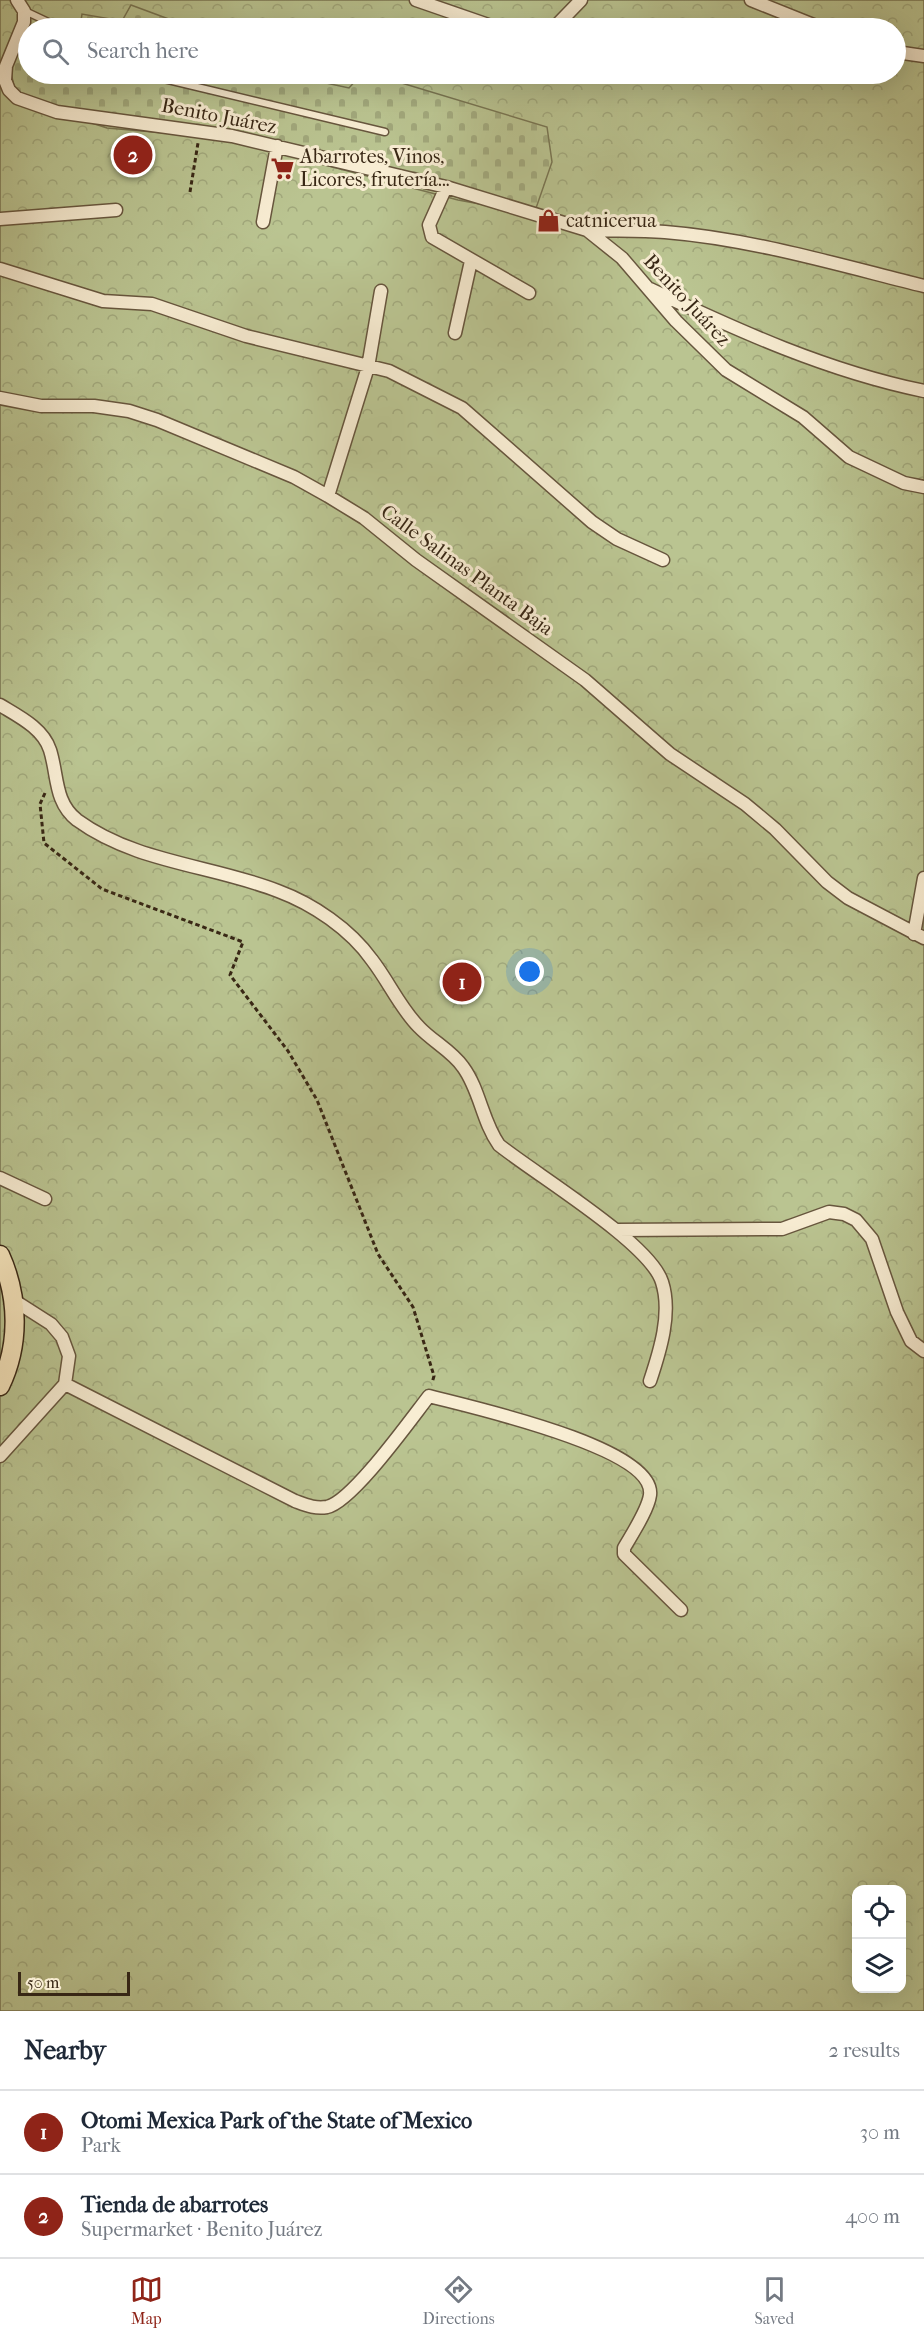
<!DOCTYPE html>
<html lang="en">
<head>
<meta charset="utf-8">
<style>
  :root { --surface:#fff; --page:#f6f6f7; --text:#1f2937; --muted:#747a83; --line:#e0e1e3; --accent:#8f2418 }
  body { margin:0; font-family:"IM FELL French Canon",serif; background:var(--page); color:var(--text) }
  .controls { position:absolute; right:18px; bottom:18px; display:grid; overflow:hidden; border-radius:12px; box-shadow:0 6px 24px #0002 }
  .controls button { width:54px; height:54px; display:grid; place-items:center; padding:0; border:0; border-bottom:2px solid var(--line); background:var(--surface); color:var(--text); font:30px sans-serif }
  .scale { position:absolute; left:18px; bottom:15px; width:112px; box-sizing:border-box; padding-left:6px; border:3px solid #382715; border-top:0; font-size:16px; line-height:21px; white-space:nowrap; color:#382715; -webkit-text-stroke:4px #f8edd3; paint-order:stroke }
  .you { position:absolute; left:530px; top:972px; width:21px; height:21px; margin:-15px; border:4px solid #fff; border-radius:50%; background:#1a73e8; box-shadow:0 0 0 9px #1a73e833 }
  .badge { display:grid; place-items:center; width:39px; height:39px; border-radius:50%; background:var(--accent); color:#fff; font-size:20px; font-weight:700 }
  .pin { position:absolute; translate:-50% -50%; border:3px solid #fff; box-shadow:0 2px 6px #0006 }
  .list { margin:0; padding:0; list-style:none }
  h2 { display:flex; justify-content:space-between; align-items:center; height:78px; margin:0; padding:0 24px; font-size:26px }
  h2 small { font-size:20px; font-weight:400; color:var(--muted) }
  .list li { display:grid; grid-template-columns:39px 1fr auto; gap:18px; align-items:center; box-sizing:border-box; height:84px; padding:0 24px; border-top:2px solid var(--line) }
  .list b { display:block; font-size:22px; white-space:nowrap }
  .list p { margin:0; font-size:20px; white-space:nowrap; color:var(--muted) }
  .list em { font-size:20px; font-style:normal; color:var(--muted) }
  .icon { flex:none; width:33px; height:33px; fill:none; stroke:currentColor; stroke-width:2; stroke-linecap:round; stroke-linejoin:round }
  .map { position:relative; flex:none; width:924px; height:2011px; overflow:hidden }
  .search { position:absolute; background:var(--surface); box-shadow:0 6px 24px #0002; left:18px; right:18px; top:18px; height:66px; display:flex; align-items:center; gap:15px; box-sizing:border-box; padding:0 21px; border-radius:33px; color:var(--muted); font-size:22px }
  .sheet { height:246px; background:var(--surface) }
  nav { display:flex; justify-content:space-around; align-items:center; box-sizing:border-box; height:84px; border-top:2px solid var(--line); background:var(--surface); font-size:16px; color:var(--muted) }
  nav a { display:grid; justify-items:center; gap:3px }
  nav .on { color:var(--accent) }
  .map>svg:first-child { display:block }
  .forest { fill:url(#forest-crowns); stroke:#797653; stroke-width:1.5; fill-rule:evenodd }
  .cemetery { fill:url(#cemetery-stones); stroke:#797653; stroke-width:1.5 }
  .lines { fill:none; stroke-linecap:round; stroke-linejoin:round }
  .service-casing { stroke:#67563e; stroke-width:9 }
  .minor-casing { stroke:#67563e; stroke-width:15 }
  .primary-casing { stroke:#382715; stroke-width:21 }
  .path { stroke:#382715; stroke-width:3; stroke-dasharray:4.5 3; stroke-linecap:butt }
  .service { stroke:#f8edd3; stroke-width:6 }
  .minor { stroke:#f8edd3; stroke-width:12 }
  .primary { stroke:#f5e4bb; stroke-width:18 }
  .labels { text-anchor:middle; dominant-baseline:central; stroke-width:6; stroke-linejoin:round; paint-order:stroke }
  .street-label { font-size:20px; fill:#382715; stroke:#f8edd3 }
  .poi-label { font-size:20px; fill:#382715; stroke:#f8edd3; text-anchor:start }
</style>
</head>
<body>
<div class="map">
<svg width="924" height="2011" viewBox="0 0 924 2011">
  <defs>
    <pattern id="forest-crowns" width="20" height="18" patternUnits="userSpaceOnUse" patternTransform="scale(1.5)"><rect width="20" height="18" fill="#bac491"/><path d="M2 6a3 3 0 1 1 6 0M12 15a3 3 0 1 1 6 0" fill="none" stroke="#a1a87c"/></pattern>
    <pattern id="cemetery-stones" width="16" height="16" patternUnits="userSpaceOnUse" patternTransform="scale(1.5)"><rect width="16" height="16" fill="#bac491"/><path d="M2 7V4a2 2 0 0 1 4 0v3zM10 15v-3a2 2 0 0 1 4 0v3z" fill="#a1a87c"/></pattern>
  </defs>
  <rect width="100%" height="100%" fill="#f5e4bb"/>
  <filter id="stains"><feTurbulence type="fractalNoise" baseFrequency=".00333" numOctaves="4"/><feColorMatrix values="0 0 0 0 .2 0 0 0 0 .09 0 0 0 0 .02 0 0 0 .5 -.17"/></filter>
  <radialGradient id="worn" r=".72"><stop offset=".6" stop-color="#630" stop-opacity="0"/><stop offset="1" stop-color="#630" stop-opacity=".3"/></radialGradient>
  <!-- forest -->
  <path class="forest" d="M0,0H924V2011H0ZM28,28H896V74H28ZM856,1890H902V1988H856Z"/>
  <!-- cemetery -->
  <path class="cemetery" d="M131,5L193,28H80L82,14L122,21Z
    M28,24L34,28H28V74H284L349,88L357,79L395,81L547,127L552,162L534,214L458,200L223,138L107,128L30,103L15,93L10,66Z"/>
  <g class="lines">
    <defs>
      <path id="service" d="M25,11L61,28
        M143,74L385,132"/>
      <path id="minor" d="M17,0L24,11V22L6,66L5,80L9,90L17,98L57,112L232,136L446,187L587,230L622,258L676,321L726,370L803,417L849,457L904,483L924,487
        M416,0L497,28
        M751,0L821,28
        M554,28L581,0
        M896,52L924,56
        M446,187L429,225L432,237L529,293
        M0,219L116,210
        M263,222L277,146
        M587,230C613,231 639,230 665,232C752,239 839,265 924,286
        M0,269L103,301L152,304L246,336L389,371L462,408L592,522L617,539L663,560
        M650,289C739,331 827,371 924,391
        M455,333L471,261
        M0,398L41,406H94L129,411L157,420L294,477L328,496L364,518L416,560L585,680L670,754L745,804L775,829L827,882L848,898L924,938
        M328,496L368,367L381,291
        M0,705C18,716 43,728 50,750C58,775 54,802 77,820C136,863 212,865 278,891C313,904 350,929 372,960C389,982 400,1008 419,1027C432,1041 452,1051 463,1067C480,1090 482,1121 499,1145C535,1174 650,1243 662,1282C672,1313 660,1351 650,1381
        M914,934L924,878
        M0,1178L45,1199
        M617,1230L782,1229L829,1212L844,1214L856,1220L872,1239L897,1312L911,1341L924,1351
        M65,1384L295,1501C306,1505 315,1509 327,1507C352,1502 411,1419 429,1396C466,1406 656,1447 650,1495C648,1510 632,1534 624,1548V1554L681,1610
        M0,1456L65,1384L69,1356L62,1337L51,1324L15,1301"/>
      <path id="primary" d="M0,1255C19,1297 20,1345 0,1386"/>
    </defs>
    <!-- service casing -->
    <use href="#service" class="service-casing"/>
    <!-- minor casing -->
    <use href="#minor" class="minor-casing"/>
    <!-- primary casing -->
    <use href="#primary" class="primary-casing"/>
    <!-- path -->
    <path class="path" d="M190,192L198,143
      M45,793L40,804L44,843L102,889L243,942L230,975L288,1051L317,1100L378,1254L413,1307L434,1376L432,1383"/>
    <!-- service -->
    <use href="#service" class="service"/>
    <!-- minor -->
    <use href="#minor" class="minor"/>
    <!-- primary -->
    <use href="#primary" class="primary"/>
  </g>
  <!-- icons -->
  <defs>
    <symbol id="supermarket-bare" viewBox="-9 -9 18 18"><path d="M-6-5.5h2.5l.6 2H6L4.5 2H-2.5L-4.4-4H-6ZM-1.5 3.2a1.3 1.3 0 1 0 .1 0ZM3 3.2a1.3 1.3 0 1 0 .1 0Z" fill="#8f2418" stroke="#f8edd3" stroke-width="2.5" paint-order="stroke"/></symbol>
    <symbol id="shop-bare" viewBox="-9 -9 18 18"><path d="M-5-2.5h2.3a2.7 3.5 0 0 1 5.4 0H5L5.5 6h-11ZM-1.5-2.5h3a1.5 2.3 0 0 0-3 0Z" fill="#8f2418" stroke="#f8edd3" stroke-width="2.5" paint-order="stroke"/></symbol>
  </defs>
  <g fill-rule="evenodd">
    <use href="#supermarket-bare" x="266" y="152" width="33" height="33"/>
    <use href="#shop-bare" x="532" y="204" width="33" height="33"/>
  </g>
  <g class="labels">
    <!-- street labels -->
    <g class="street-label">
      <text transform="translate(219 116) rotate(11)">Benito Juárez</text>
      <text transform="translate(687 300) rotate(47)">Benito Juárez</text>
      <text transform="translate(467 570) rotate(36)">Calle Salinas Planta Baja</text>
    </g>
    <!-- poi labels -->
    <g class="poi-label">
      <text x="300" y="156">Abarrotes, Vinos,<tspan x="300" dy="23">Licores, frutería...</tspan></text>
      <text x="566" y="220">catnicerua</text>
    </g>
  </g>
  <rect width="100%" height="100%" filter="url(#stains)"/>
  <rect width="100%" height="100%" fill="url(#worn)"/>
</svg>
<div class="controls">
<button><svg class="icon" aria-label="locate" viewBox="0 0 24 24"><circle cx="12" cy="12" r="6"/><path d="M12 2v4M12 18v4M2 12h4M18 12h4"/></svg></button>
<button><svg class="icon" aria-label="layers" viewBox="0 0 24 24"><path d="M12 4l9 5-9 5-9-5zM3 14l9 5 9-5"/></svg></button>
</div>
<div class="scale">50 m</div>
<div class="you"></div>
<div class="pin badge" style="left:462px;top:982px">1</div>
<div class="pin badge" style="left:133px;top:155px">2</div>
<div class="search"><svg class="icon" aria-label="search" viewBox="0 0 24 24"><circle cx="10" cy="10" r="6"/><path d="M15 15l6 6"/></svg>Search here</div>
</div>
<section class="sheet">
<h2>Nearby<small>2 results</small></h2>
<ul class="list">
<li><span class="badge">1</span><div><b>Otomi Mexica Park of the State of Mexico</b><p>Park</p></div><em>30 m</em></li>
<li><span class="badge">2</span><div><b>Tienda de abarrotes</b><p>Supermarket · Benito Juárez</p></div><em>400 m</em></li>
</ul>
</section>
<nav>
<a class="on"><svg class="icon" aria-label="map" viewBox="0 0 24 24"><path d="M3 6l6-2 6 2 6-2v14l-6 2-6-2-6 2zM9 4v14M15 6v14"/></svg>Map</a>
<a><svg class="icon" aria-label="directions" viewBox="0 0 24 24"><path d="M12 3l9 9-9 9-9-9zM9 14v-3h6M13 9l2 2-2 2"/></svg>Directions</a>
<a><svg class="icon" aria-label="saved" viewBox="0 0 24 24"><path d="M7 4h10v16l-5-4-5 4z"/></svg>Saved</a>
</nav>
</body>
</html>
